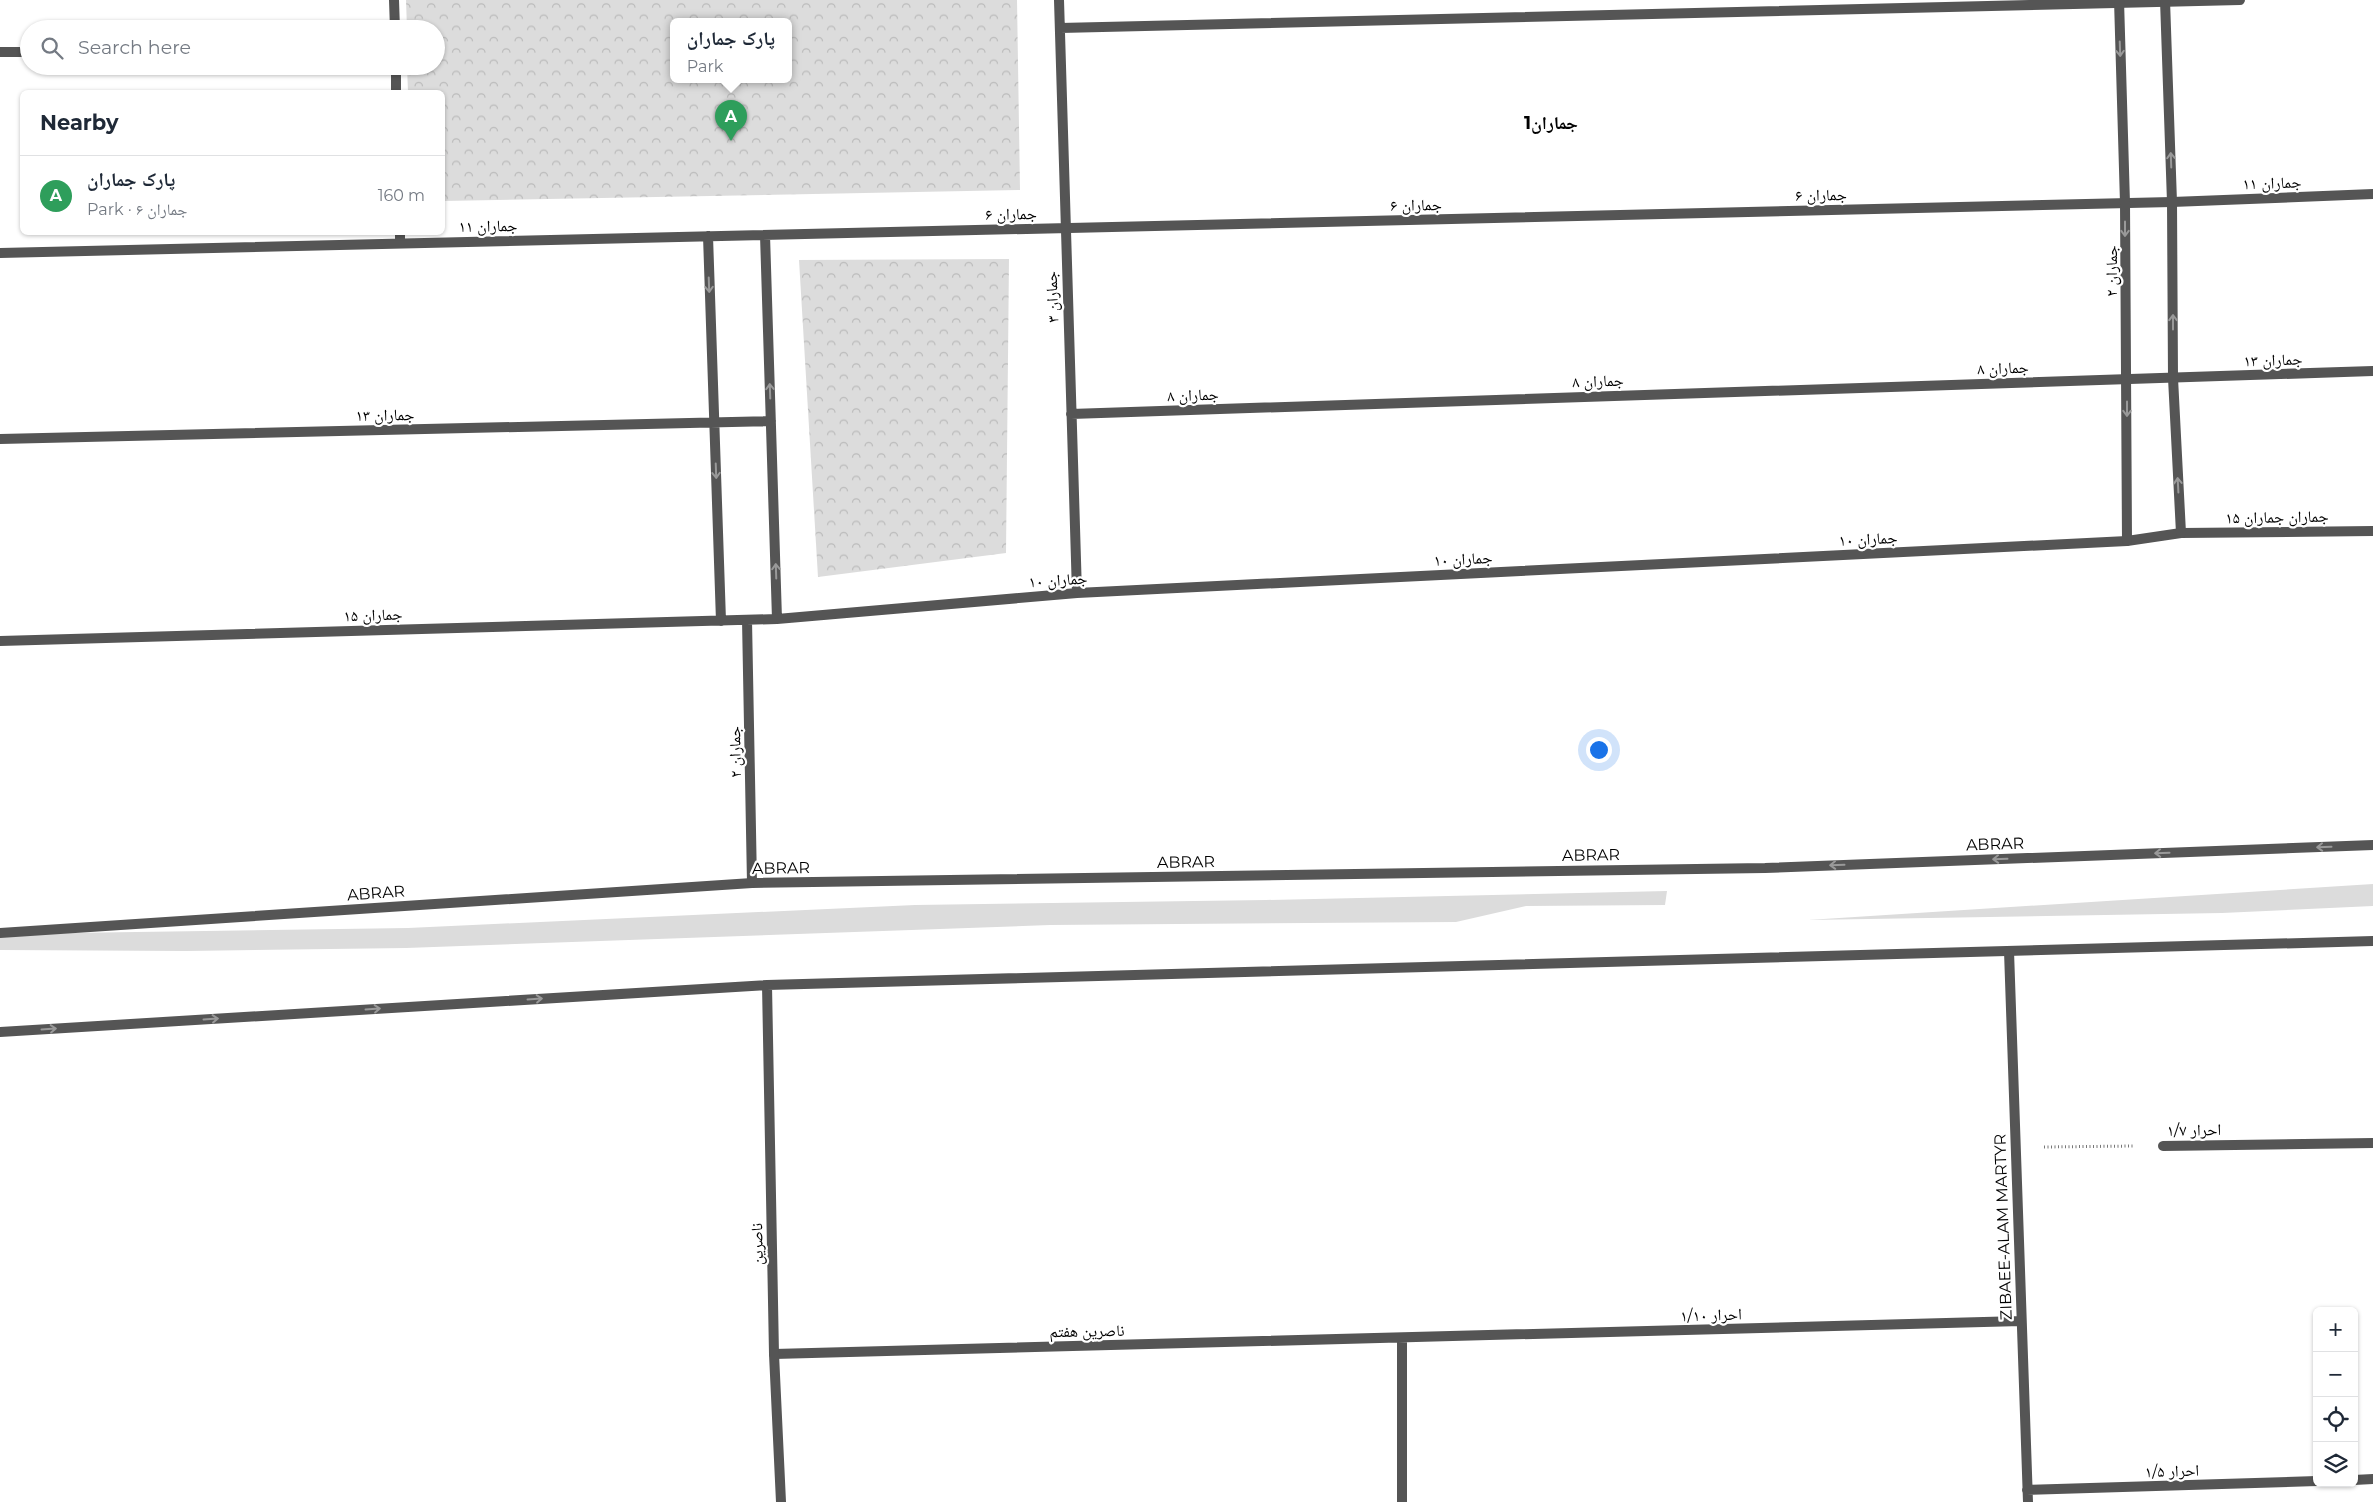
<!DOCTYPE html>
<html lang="en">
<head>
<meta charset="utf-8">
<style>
  :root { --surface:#fff; --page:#f2f2f3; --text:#1f2937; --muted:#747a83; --line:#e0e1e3; --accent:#7c3aed }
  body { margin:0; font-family:Montserrat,"Noto Naskh Arabic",sans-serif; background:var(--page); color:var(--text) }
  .controls { position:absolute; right:15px; bottom:15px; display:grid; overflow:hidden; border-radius:8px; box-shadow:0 1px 4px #0004 }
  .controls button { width:45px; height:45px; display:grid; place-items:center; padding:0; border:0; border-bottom:1px solid var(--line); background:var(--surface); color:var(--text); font:25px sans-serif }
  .you { position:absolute; left:1598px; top:749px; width:18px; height:18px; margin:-12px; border:4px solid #fff; border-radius:50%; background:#1a73e8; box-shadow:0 0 0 8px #1a73e833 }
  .badge { display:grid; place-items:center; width:32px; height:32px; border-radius:50%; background:var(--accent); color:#fff; font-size:16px; font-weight:700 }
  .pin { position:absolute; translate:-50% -41px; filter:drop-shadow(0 1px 2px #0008) }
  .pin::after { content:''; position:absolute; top:26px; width:18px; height:15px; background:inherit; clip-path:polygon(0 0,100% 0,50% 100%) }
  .popup { position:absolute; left:670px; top:18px; width:122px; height:65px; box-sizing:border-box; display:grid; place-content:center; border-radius:8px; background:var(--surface); filter:drop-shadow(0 1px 4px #0005); font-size:16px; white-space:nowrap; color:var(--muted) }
  .popup b { font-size:19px; color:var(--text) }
  .popup::after { content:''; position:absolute; left:50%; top:100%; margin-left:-10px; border:10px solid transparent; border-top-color:var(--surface) }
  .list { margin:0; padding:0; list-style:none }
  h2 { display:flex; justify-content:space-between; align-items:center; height:65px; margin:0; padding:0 20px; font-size:21px }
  h2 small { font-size:16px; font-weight:400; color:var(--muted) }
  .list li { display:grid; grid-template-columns:32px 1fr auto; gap:15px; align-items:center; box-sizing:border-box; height:80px; padding:0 20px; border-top:1px solid var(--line) }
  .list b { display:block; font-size:19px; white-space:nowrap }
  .list p { margin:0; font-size:16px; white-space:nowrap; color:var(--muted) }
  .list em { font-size:16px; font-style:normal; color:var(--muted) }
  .icon { flex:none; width:28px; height:28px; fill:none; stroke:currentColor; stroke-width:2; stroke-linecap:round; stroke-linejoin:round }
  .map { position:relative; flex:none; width:2373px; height:1502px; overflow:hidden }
  .search { position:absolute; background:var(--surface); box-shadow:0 1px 4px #0004; left:20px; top:20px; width:425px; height:55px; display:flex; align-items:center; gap:12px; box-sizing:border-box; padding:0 18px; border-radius:28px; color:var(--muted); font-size:19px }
  .panel { position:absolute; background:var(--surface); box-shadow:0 1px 4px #0004; left:20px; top:90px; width:425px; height:145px; border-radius:8px }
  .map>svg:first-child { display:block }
  .grass { fill:#dcdcdc }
  .forest { fill:url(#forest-crowns); fill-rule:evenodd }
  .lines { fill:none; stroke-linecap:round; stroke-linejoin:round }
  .path { stroke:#777; stroke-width:3; stroke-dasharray:1 2.5; stroke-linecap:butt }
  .minor { stroke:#555; stroke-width:10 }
  .tertiary { stroke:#555; stroke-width:10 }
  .oneway { stroke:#999 }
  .labels { text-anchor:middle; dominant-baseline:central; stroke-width:4.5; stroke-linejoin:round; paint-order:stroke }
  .street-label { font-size:16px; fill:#000; stroke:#fff }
  .neighbourhood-label { font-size:18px; font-weight:bold; fill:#000; stroke:#fff }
</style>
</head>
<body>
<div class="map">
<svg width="2373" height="1502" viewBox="0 0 2373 1502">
  <defs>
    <pattern id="forest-crowns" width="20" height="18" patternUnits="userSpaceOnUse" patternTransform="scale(1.25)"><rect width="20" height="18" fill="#dcdcdc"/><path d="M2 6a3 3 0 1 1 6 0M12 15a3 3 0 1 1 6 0" fill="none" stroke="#bbb"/></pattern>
  </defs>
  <rect width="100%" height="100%" fill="#fff"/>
  <!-- grass -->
  <path class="grass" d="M2373,884V906L2222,913L1808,920Z
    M1667,891L1665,905L1526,906L1456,922L1050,925L406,948L186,951L0,950V934L408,928L915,905L1266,900Z"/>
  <!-- forest -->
  <path class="forest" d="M406,0H1017L1020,190L443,201L442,92H408L407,66H436V29H407ZM674,22H788V80H674Z
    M1009,259L1006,553L818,577L799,260Z"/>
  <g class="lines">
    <!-- path -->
    <path class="path" d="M2044,1147L2135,1146"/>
    <!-- minor -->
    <path class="minor" d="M394,0L395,29
      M1059,0L1077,593
      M1060,28L2240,0
      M0,52H29
      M396,66V92
      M400,232V243
      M765,235L777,619
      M708,236L721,621
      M0,253L2172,202L2373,194
      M1071,414L2373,371
      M0,439L771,421
      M747,620L752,883
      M0,641L777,619L1077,593L2127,541L2181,533L2373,531
      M2009,951L2028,1502
      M2163,1146L2373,1143
      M1402,1338V1502
      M774,1354L2021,1321
      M2354,1480L2373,1479
      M2027,1490L2317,1481"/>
    <!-- tertiary -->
    <path class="tertiary" d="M2119,0L2125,203L2127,541
      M2165,0L2172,202L2173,378L2181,533
      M0,933L752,883L1765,868L2373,845
      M767,985L774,1354L781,1502
      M0,1032L767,985L2373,941"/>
  </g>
  <!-- one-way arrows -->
  <defs><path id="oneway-shaft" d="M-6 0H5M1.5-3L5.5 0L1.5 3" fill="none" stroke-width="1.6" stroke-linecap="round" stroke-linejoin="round" transform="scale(1.25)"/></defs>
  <g class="oneway">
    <use href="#oneway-shaft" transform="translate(2120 49) rotate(88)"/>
    <use href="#oneway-shaft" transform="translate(2171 160) rotate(-92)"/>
    <use href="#oneway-shaft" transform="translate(2125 229) rotate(90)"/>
    <use href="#oneway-shaft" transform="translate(709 285) rotate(88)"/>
    <use href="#oneway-shaft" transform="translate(2173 322) rotate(-90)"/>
    <use href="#oneway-shaft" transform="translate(770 391) rotate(-92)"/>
    <use href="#oneway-shaft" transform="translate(2127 409) rotate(90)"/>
    <use href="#oneway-shaft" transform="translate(716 471) rotate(88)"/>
    <use href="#oneway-shaft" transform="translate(2178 485) rotate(-93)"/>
    <use href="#oneway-shaft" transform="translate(776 571) rotate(-92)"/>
    <use href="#oneway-shaft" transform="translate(2324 847) rotate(178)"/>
    <use href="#oneway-shaft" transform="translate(2162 853) rotate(178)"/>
    <use href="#oneway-shaft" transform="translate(2000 859) rotate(178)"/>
    <use href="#oneway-shaft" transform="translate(1837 865) rotate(178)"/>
    <use href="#oneway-shaft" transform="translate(535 999) rotate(-4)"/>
    <use href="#oneway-shaft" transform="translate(373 1009) rotate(-4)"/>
    <use href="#oneway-shaft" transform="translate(211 1019) rotate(-4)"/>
    <use href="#oneway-shaft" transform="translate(49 1029) rotate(-4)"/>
  </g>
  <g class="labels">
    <!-- street labels -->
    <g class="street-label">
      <text transform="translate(2272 183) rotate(-2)">جماران ۱۱</text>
      <text transform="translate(1821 195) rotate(-1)">جماران ۶</text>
      <text transform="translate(1416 205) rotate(-1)">جماران ۶</text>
      <text transform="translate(1011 214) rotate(-1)">جماران ۶</text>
      <text transform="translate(488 226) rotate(-1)">جماران ۱۱</text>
      <text transform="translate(2111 271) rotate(-90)">جماران ۲</text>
      <text transform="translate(1052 297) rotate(-92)">جماران ۳</text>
      <text transform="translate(2273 360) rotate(-2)">جماران ۱۳</text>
      <text transform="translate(2003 368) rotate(-2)">جماران ۸</text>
      <text transform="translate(1598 381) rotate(-2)">جماران ۸</text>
      <text transform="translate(1193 395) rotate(-2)">جماران ۸</text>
      <text transform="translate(385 415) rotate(-1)">جماران ۱۳</text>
      <text transform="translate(2277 517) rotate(-1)">جماران جماران ۱۵</text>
      <text transform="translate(1868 539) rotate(-3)">جماران ۱۰</text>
      <text transform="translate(1463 559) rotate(-3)">جماران ۱۰</text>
      <text transform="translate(1058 580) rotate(-4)">جماران ۱۰</text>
      <text transform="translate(373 615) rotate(-2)">جماران ۱۵</text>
      <text transform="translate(735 752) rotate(-91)">جماران ۲</text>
      <text transform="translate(1995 844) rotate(-2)">ABRAR</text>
      <text transform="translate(1591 855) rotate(-1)">ABRAR</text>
      <text transform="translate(1186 862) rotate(-1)">ABRAR</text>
      <text transform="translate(781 868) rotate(-1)">ABRAR</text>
      <text transform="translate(376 893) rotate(-4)">ABRAR</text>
      <text transform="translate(2194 1130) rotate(-1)">۱/۷ احرار</text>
      <text transform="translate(2003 1227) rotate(-92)">ZIBAEE-ALAM MARTYR</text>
      <text transform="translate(757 1244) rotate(-91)">ناصرین</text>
      <text transform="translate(1711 1315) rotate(-2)">۱/۱۰ احرار</text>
      <text transform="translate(1087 1331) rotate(-1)">ناصرین هفتم</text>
      <text transform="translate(2172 1471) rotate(-2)">۱/۵ احرار</text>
    </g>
    <!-- neighbourhood labels -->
    <g class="neighbourhood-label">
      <text x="1551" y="123">جماران1</text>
    </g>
  </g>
</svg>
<div class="controls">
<button>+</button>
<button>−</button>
<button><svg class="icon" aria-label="locate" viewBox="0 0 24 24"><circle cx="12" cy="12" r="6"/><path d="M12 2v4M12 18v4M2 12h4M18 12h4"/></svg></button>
<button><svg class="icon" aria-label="layers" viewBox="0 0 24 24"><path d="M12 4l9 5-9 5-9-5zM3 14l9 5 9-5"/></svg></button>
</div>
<div class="you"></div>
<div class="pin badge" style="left:731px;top:141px;background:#2e9e5b">A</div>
<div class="popup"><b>پارک جماران</b>Park</div>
<div class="search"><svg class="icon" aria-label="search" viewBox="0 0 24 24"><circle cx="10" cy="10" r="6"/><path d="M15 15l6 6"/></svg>Search here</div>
<section class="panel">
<h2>Nearby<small></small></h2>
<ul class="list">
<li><span class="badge" style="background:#2e9e5b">A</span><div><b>پارک جماران</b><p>Park · جماران ۶</p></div><em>160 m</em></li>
</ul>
</section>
</div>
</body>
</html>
